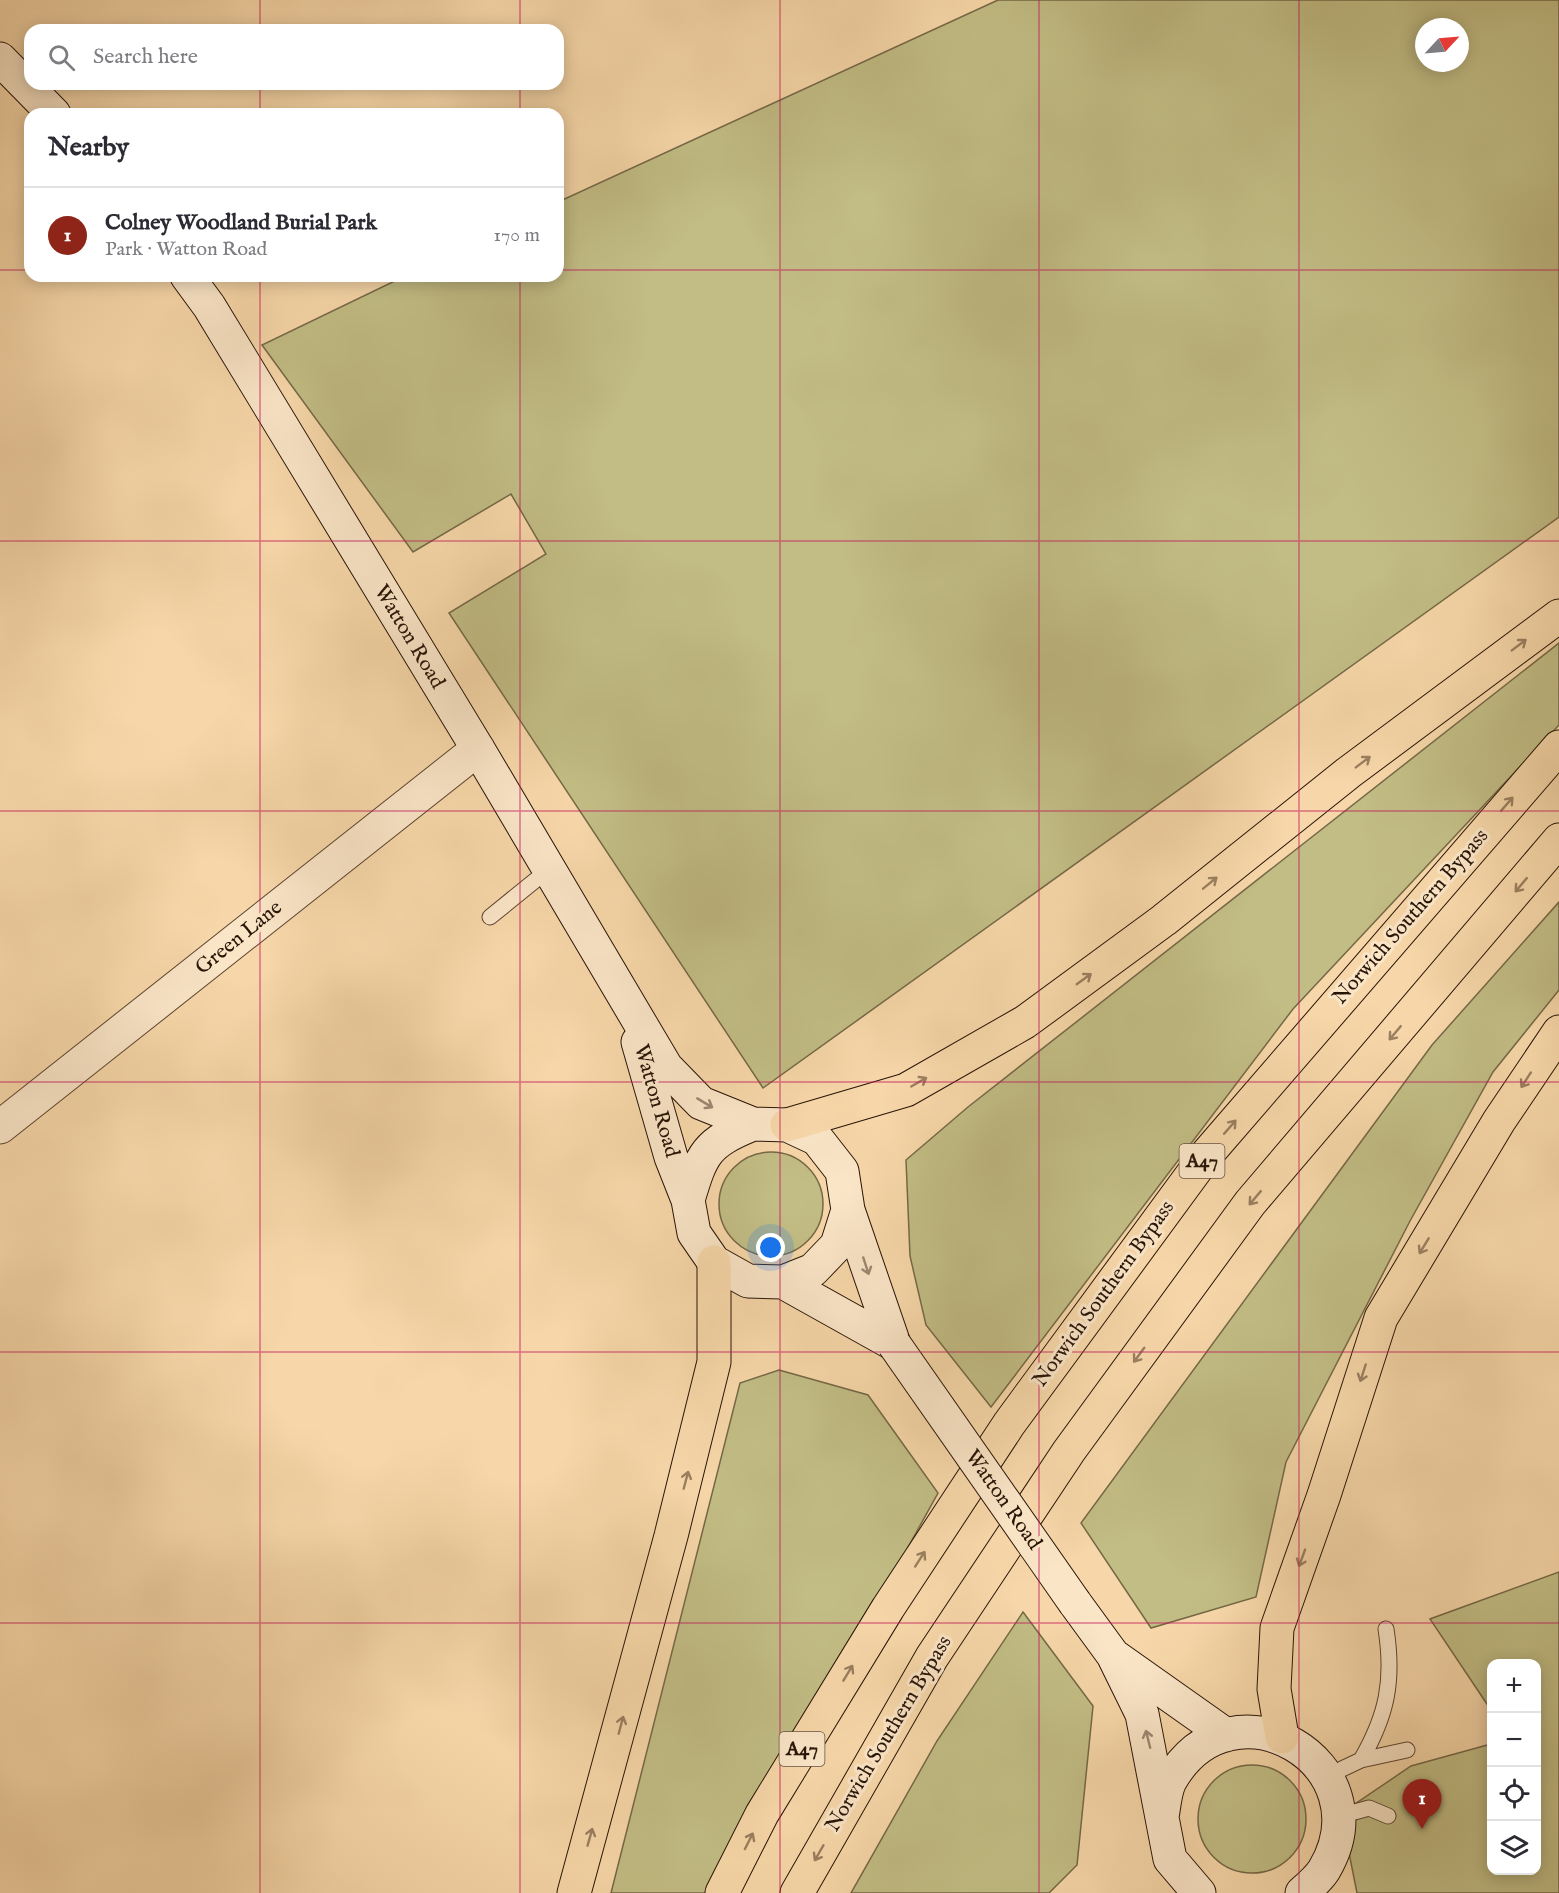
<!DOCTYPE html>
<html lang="en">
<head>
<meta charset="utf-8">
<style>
  :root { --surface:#fff; --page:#f7f7f7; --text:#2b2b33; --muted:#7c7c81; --line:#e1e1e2; --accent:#8f2418 }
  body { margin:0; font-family:"IM FELL English",serif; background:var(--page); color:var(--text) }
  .controls { position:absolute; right:18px; bottom:18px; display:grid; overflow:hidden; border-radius:12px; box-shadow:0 3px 15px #0003 }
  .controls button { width:54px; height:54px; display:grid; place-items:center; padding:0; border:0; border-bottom:2px solid var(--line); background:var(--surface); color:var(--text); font:30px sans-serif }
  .compass { position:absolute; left:1415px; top:18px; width:54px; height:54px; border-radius:50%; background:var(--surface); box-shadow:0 3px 15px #0003; rotate:64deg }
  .you { position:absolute; left:771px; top:1248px; width:21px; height:21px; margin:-15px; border:4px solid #fff; border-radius:50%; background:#1a73e8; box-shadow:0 0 0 9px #1a73e833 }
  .badge { display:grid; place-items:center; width:39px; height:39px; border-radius:50%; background:var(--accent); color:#fff; font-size:20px; font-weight:700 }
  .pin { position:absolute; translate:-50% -50px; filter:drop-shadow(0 2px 3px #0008) }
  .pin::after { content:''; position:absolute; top:32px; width:21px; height:18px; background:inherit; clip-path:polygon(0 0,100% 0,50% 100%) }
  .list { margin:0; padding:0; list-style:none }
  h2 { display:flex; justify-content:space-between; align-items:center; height:78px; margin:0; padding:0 24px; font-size:26px }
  h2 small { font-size:20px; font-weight:400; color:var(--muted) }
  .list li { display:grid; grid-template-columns:39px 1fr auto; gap:18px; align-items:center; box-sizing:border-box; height:96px; padding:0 24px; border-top:2px solid var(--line) }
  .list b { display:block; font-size:22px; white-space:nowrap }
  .list p { margin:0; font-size:20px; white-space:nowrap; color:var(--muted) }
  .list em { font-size:20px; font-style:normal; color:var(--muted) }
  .icon { flex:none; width:33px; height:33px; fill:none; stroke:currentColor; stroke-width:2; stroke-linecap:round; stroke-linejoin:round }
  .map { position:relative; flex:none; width:1559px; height:1893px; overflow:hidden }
  .search { position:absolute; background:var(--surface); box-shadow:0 3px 15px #0003; left:24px; top:24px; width:540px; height:66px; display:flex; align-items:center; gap:15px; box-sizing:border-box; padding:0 21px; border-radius:18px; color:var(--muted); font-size:22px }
  .panel { position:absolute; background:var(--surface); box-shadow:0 3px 15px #0003; left:24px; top:108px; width:540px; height:174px; border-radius:18px }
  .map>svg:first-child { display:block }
  .green { fill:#c2bd85; stroke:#756846; stroke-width:1.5; fill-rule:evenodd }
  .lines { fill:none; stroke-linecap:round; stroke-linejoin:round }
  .service-casing { stroke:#5c4530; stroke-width:17 }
  .tertiary-casing { stroke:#5c4530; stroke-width:35 }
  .secondary-casing { stroke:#281407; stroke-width:35 }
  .trunk-casing { stroke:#281407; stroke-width:35 }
  .service { stroke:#fae5c7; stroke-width:15 }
  .tertiary { stroke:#fae5c7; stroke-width:33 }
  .secondary { stroke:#fae5c7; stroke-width:33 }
  .trunk { stroke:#f7d7a9; stroke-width:33 }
  .secondary-bridge-casing { stroke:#281407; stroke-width:35; stroke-linecap:butt }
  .secondary-bridge { stroke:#fae5c7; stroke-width:33 }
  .oneway { stroke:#9a7f60 }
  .oneway2 { stroke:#9c8771 }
  .grid { fill:none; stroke:#c2185b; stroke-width:1.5; stroke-opacity:0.55 }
  .labels { text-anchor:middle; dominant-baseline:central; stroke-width:6; stroke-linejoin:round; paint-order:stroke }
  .shield { fill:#fae5c7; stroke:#675341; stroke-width:1.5 }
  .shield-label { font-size:20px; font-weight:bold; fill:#281407 }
  .street-label { font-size:21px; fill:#281407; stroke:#fae5c7 }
</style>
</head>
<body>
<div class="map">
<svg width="1559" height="1893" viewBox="0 0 1559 1893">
  <rect width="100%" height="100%" fill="#f7d7a9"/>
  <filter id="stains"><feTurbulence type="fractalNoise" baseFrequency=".00333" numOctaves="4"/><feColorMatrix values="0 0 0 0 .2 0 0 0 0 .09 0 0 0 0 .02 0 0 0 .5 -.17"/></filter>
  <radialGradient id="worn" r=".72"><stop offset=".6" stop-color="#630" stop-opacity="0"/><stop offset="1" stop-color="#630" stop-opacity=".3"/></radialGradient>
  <!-- green -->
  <path class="green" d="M998,0H1559V517L763,1088L449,613L546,554L511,494L413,552L262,345L405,276H558V202ZM1424,27H1460V63H1424Z
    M1559,643V725L1293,1009L991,1407L926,1325L910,1256L906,1160L968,1107Z
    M1559,902V990L1493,1072L1410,1221L1286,1462L1256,1597L1151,1628L1081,1523L1432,1045Z
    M719 1204a52 52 0 1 1 104 0a52 52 0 1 1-104 0Z
    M779,1370L868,1395L938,1493L717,1893H611L740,1383Z
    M1559,1572V1893H1357L1349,1853L1355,1804L1411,1766L1491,1744L1492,1870H1536V1664H1492L1491,1710L1430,1619Z
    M1023,1612L1093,1706L1077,1865L1049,1893H851L937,1741Z
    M1198 1819a54 54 0 1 1 108 0a54 54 0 1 1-108 0Z"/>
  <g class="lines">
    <defs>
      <path id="service" d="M490,917L548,870
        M1361,1760C1387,1715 1394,1681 1386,1629
        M1327,1776L1361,1760L1407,1750
        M1340,1816L1369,1808L1388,1816"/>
      <path id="tertiary" d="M0,1127L478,749"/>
      <path id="secondary" d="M0,59L54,114
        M187,276L209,306L478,749L666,1067L701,1103L753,1124L787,1125L817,1139L842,1171L848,1210L894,1344
        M638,1042L671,1157L688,1200L694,1233L714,1262L748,1281L783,1282L813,1270L837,1245L848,1210
        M688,1200C702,1153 706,1143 753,1124
        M783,1282L894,1344
        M1075,1603L1113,1655L1142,1714L1170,1859L1199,1893
        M1117,1658L1226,1735
        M1162,1817C1164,1806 1165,1791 1170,1781C1232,1672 1387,1764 1324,1870C1319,1878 1310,1886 1302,1893"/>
      <path id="trunk" d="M787,1125L906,1090L1025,1022L1164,920L1348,773L1559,616
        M1282,1737L1274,1689L1277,1628L1324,1495L1381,1318L1499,1121L1559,1032
        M574,1893L671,1536L714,1362V1262
        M722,1893L762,1814L888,1608L1009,1424L1208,1153L1559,747
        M797,1893L932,1657L1069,1451L1250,1203L1559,840"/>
    </defs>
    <!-- service casing -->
    <use href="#service" class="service-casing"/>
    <!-- tertiary casing -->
    <use href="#tertiary" class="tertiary-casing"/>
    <!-- secondary casing -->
    <use href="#secondary" class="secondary-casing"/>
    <!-- trunk casing -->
    <use href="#trunk" class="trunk-casing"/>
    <!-- service -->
    <use href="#service" class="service"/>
    <!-- tertiary -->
    <use href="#tertiary" class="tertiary"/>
    <!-- secondary -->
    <use href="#secondary" class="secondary"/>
    <!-- trunk -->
    <use href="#trunk" class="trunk"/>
    <defs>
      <path id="secondary-bridge" d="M894,1344L1075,1603"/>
    </defs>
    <!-- secondary-bridge casing -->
    <use href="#secondary-bridge" class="secondary-bridge-casing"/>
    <!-- secondary-bridge -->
    <use href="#secondary-bridge" class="secondary-bridge"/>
  </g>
  <!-- one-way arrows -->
  <defs><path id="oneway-shaft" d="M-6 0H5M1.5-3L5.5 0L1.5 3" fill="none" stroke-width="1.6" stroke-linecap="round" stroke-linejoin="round" transform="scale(1.5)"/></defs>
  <g class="oneway">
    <use href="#oneway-shaft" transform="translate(1519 645) rotate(-37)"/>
    <use href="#oneway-shaft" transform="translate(1363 762) rotate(-37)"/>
    <use href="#oneway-shaft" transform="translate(1507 804) rotate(-49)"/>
    <use href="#oneway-shaft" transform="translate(1210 883) rotate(-39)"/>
    <use href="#oneway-shaft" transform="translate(1521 885) rotate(130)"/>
    <use href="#oneway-shaft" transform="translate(1084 979) rotate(-36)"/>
    <use href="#oneway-shaft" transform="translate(1395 1033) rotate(130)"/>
    <use href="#oneway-shaft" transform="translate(1526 1080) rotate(123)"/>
    <use href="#oneway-shaft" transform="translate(919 1082) rotate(-30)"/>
    <use href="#oneway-shaft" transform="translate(1230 1127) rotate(-49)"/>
    <use href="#oneway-shaft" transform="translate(1255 1198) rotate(130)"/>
    <use href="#oneway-shaft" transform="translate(1424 1246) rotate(121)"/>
    <use href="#oneway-shaft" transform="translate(1139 1355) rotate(126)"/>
    <use href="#oneway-shaft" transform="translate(1363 1373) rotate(108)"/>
    <use href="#oneway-shaft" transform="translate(686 1480) rotate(-75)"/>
    <use href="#oneway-shaft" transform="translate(1302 1558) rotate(110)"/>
    <use href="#oneway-shaft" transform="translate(920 1559) rotate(-57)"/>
    <use href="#oneway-shaft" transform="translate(848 1673) rotate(-59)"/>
    <use href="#oneway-shaft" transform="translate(621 1725) rotate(-75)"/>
    <use href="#oneway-shaft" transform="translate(590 1837) rotate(-74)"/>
    <use href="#oneway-shaft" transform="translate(749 1841) rotate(-63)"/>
    <use href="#oneway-shaft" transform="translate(819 1853) rotate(120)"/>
  </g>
  <g class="oneway2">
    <use href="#oneway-shaft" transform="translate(705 1103) rotate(31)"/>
    <use href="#oneway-shaft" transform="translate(866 1266) rotate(72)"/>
    <use href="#oneway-shaft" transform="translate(1148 1739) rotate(-104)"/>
  </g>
  <!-- grid -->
  <path class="grid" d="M260,0V30M520,0V30M780,0V1893M1039,0V1893M1299,0V1893M260,84V114M520,84V114M0,270H30M558,270H1559M260,276V1893M520,276V1893M0,541H1559M0,811H1559M0,1082H1559M0,1352H1559M0,1623H1559"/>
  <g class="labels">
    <!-- shield labels -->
    <g class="shield">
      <rect x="1179.5" y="1144" width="45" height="34" rx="4.5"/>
      <rect x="779.5" y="1732" width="45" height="34" rx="4.5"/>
    </g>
    <g class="shield-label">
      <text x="1202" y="1161">A47</text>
      <text x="802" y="1749">A47</text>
    </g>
    <!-- street labels -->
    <g class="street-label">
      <text transform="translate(409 637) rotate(59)">Watton Road</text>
      <text transform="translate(1411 917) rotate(-49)">Norwich Southern Bypass</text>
      <text transform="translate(239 938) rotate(-39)">Green Lane</text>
      <text transform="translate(656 1101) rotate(74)">Watton Road</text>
      <text transform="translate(1104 1294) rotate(-54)">Norwich Southern Bypass</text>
      <text transform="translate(1003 1500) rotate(55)">Watton Road</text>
      <text transform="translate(889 1734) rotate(-59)">Norwich Southern Bypass</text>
    </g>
  </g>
  <rect width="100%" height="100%" filter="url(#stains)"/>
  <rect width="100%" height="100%" fill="url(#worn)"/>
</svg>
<div class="controls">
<button>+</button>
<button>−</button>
<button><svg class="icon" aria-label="locate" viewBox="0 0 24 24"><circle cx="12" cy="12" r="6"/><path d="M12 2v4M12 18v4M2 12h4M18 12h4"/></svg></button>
<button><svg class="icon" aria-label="layers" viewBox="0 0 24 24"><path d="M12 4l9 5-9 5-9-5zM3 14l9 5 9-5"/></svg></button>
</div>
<svg class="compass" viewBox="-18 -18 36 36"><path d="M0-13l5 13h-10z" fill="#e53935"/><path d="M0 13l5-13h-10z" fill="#7c7c81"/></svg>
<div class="you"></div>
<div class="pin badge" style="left:1422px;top:1829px">1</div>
<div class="search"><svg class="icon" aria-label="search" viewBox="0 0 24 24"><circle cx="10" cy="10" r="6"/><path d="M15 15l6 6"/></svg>Search here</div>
<section class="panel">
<h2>Nearby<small></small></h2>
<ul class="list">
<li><span class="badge">1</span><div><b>Colney Woodland Burial Park</b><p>Park · Watton Road</p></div><em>170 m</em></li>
</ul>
</section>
</div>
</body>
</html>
